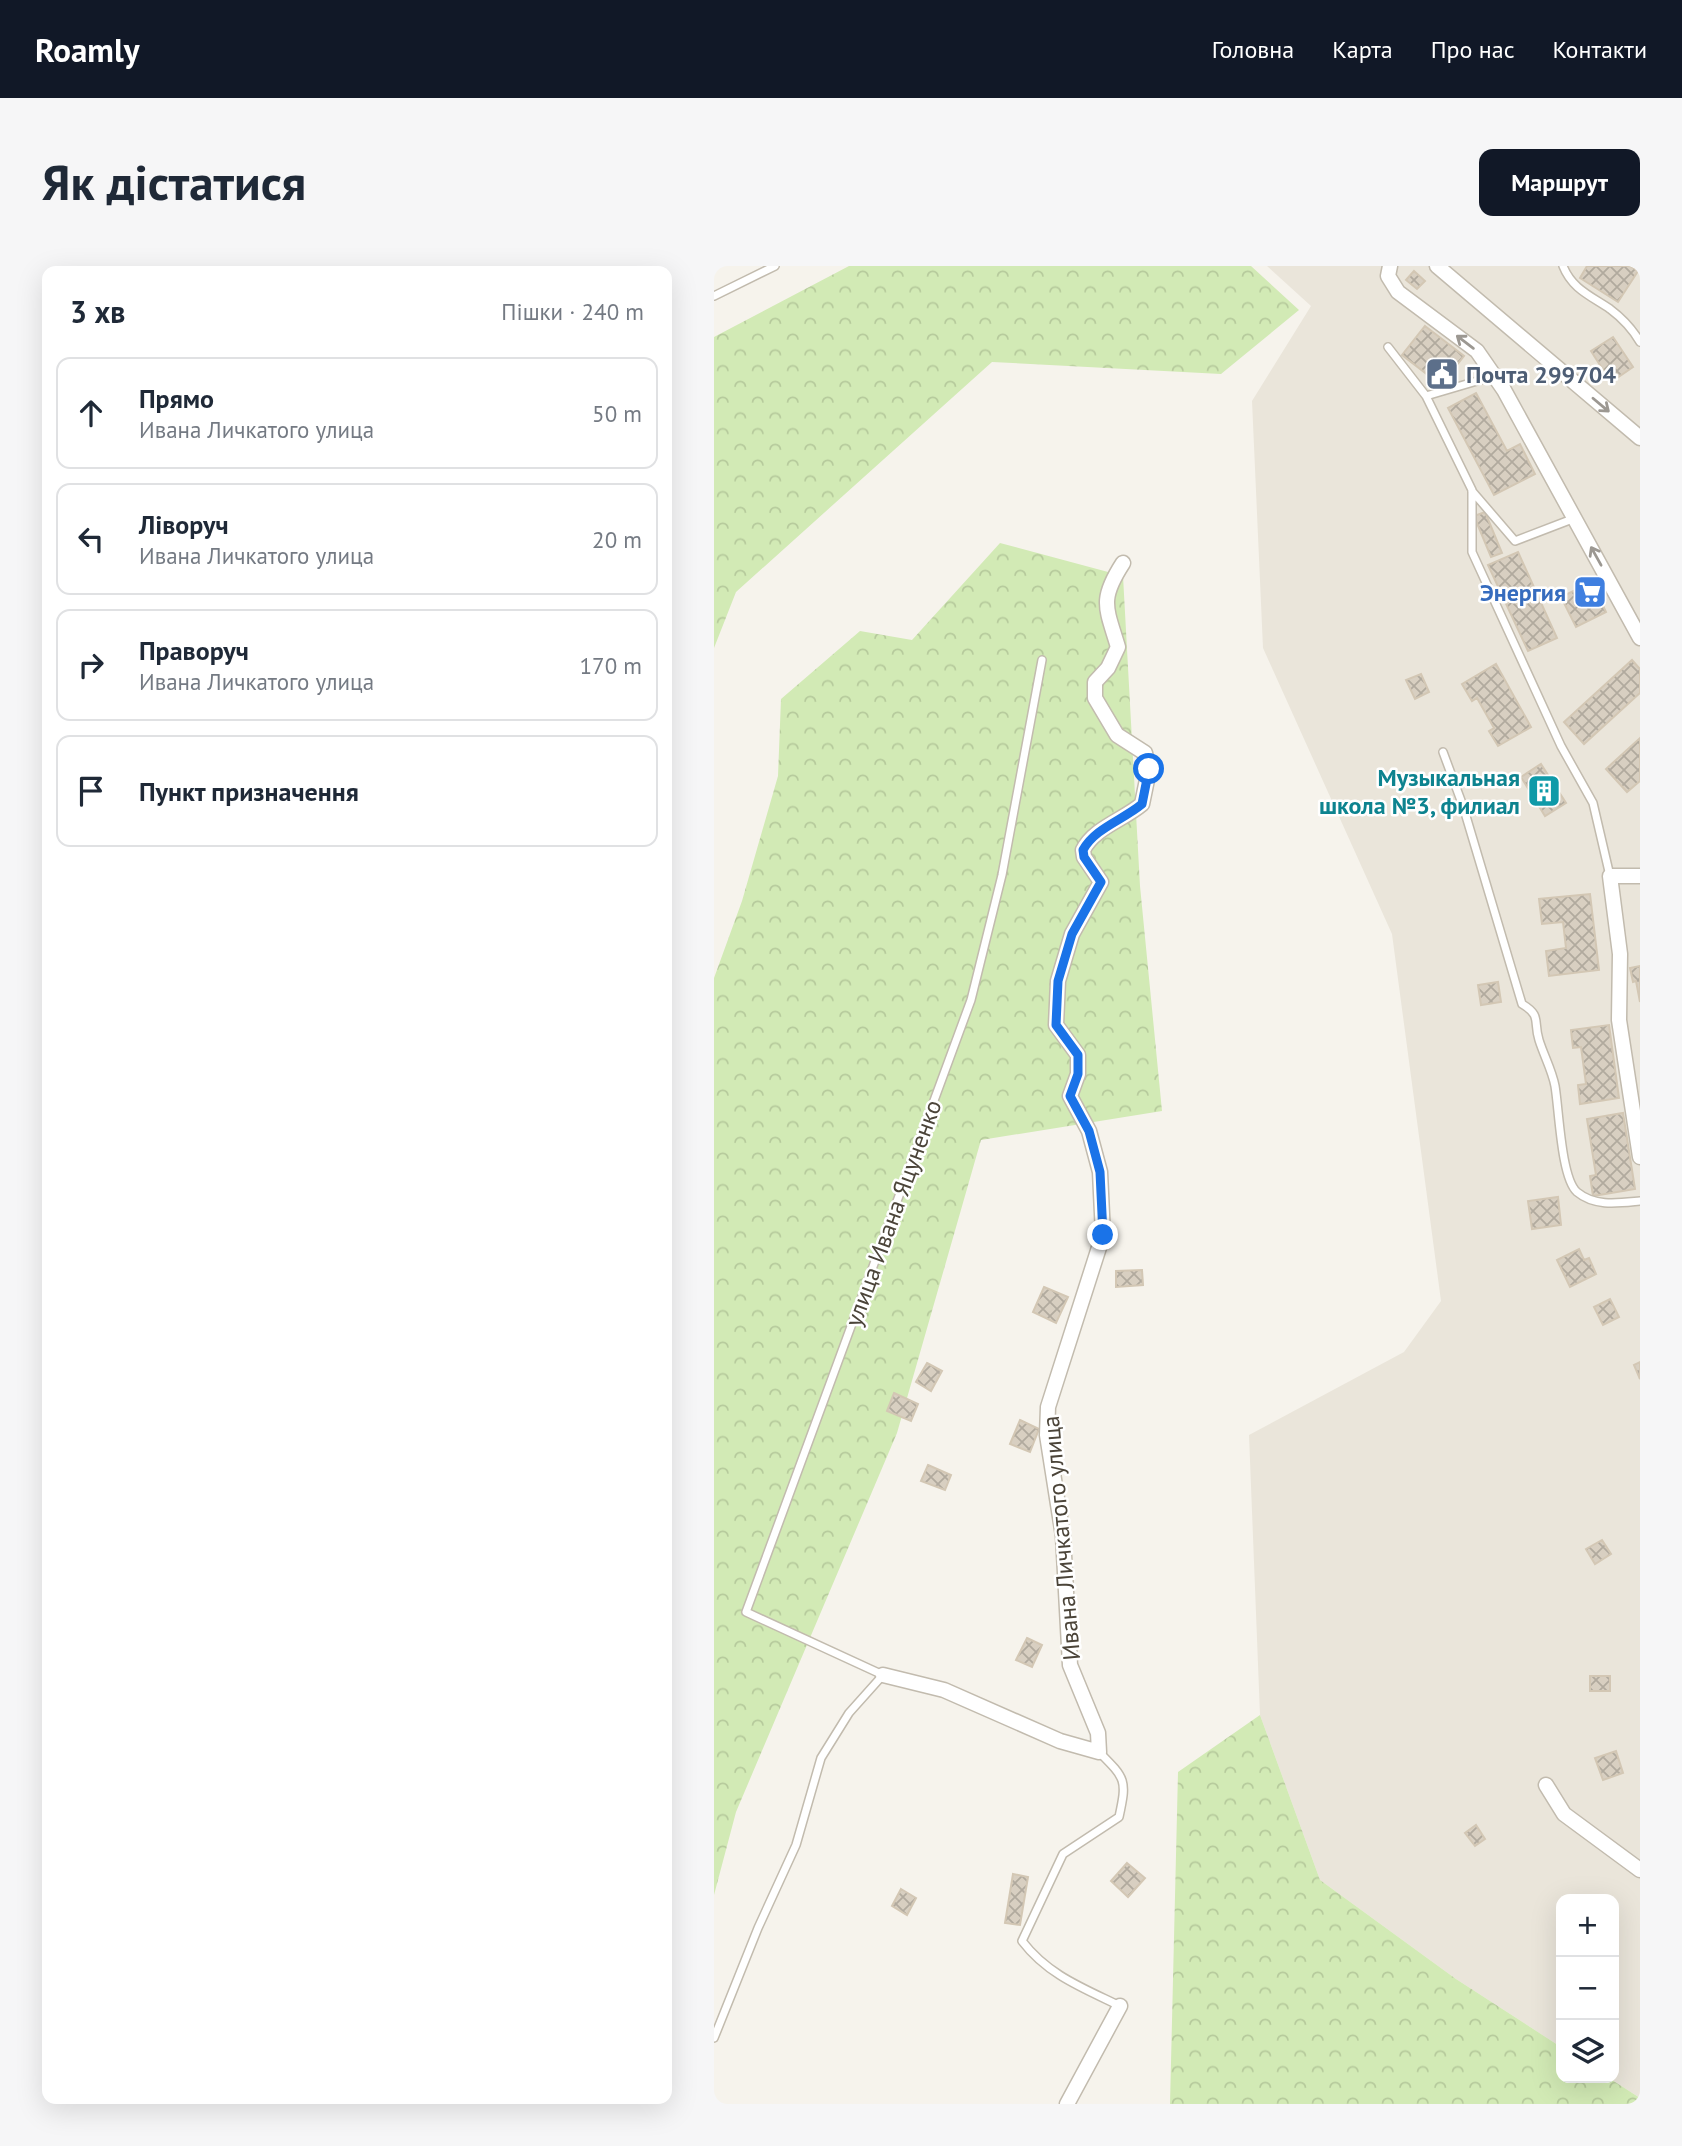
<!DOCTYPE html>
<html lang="uk">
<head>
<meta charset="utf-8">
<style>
  :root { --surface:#fff; --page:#f6f6f7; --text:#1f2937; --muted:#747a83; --line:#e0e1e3; --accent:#111827 }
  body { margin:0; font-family:"PT Sans",sans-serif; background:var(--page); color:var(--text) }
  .controls { position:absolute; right:21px; bottom:21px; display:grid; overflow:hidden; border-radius:14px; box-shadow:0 7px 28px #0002 }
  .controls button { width:63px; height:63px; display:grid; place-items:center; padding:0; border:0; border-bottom:2px solid var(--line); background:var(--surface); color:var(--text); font:35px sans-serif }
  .stop { position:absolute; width:21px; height:21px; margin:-16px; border:5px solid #1a73e8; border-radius:50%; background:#fff }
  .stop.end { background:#1a73e8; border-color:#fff; box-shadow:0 2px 7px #0008 }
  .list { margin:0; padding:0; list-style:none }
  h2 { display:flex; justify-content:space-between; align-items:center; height:91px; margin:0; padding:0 28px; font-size:30px }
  h2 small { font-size:23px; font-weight:400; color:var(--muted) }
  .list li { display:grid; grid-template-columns:46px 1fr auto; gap:21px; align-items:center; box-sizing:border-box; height:112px; margin:0 14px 14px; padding:0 14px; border:2px solid var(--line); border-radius:14px }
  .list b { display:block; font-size:26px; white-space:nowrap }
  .list p { margin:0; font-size:23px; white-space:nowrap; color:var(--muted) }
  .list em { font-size:23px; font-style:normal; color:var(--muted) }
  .icon { flex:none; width:38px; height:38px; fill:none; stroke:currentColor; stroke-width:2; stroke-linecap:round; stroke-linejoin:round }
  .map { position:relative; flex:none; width:926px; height:1838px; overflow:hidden; border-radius:14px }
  header { display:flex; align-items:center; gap:42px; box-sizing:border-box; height:98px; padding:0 35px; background:var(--accent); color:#fff }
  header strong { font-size:33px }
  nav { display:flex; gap:38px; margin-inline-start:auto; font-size:24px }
  .intro { display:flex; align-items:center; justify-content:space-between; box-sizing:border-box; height:168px; padding:0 42px }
  h1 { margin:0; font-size:49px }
  .button { padding:18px 32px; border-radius:14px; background:var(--accent); color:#fff; font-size:24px; font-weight:700 }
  main { display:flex; gap:42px; padding:0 42px }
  aside { flex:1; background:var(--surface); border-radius:14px; box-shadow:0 7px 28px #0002 }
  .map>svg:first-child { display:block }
  .residential { fill:#eae5da }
  .forest { fill:url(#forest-crowns) }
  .building { fill:url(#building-cross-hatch); stroke:#d3c7b4; stroke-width:2 }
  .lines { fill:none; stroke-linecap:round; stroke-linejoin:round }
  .lane-casing { stroke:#c2bbae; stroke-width:10 }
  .street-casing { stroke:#c2bbae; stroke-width:17 }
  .lane { stroke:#fff; stroke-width:7 }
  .street { stroke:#fff; stroke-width:14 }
  .oneway { stroke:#9c9892 }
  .route { stroke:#1a73e8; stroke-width:9 }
  .labels { text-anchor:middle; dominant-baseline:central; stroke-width:5; stroke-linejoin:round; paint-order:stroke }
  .service-label { font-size:24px; font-weight:bold; fill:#4e5e75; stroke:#fff; text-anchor:start }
  .shop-label { font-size:24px; font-weight:bold; fill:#366cbe; stroke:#fff; text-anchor:end }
  .culture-label { font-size:24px; font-weight:bold; fill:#0d838f; stroke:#fff; text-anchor:end }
  .street-label { font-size:24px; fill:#4b4439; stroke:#fff }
</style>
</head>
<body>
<header>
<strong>Roamly</strong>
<nav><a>Головна</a><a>Карта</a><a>Про нас</a><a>Контакти</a></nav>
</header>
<div class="intro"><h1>Як дістатися</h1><a class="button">Маршрут</a></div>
<main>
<aside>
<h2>3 хв<small>Пішки · 240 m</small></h2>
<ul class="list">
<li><svg class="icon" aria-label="ahead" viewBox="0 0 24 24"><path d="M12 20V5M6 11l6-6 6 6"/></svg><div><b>Прямо</b><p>Ивана Личкатого улица</p></div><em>50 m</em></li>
<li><svg class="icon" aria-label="left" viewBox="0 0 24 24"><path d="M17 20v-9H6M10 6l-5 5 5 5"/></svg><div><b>Ліворуч</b><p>Ивана Личкатого улица</p></div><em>20 m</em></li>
<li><svg class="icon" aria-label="right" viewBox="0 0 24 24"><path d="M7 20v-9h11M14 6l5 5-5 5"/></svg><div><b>Праворуч</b><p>Ивана Личкатого улица</p></div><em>170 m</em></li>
<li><svg class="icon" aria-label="arrive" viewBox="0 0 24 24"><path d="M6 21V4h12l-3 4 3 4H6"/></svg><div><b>Пункт призначення</b></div></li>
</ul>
</aside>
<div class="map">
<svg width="926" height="1838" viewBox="0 0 926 1838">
  <defs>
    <pattern id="forest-crowns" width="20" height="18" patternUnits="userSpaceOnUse" patternTransform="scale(1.75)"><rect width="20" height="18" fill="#d2eab5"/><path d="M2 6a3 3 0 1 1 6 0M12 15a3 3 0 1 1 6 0" fill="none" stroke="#b6ca9c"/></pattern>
    <pattern id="building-cross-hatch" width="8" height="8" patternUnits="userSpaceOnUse" patternTransform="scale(1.75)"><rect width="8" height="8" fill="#d8cfc1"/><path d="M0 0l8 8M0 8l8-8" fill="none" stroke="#b1aa9e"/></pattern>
  </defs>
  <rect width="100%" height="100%" fill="#f6f3ec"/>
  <!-- residential -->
  <path class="residential" d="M553,0H926V1832L895,1812H900V1633H847V1781L742,1713L606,1614L546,1449L535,1169L690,1086L727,1035L678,668L549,382L538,135L597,40Z"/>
  <!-- forest -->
  <path class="forest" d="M135,0H537L585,44L507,108L278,96L22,326L0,382V71Z
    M286,277L409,310L426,620L448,845L267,874L183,1167L22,1546L0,1629V712L28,635L64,510L67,433L146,365L198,374Z
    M546,1449L606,1614L742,1713L847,1781V1812H895L926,1832V1838H456L464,1506Z"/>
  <!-- building -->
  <path class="building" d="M873,0H916L924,5L904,36L866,12Z
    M700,5L711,15L703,23L692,14Z
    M711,60L750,90L727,119L688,89Z
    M899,71L919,101L897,116L877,85Z
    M762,127L793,185L806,178L821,208L780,229L734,142Z
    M771,246L788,287L777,291L760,250Z
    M804,286L843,372L814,385L774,299Z
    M878,316L892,346L862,361L847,331Z
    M918,394L926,403V427L870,478L850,456Z
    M782,398L817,461L784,480L775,465L780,462L763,432L758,435L748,418Z
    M707,408L715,426L701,433L692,414Z
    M926,472V515L913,526L892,503Z
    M827,498L852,537L831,550L807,511Z
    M876,628L885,704L835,710L832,685L852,682L849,656L828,658L825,633Z
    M926,700V736L922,715L919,716L916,702Z
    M784,716L787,736L767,739L764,719Z
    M895,759L905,832L866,838L864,819L872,818L867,781L859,782L857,764Z
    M909,847L921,923L879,930L876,910L882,909L873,853Z
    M844,931L847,959L818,963L814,935Z
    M865,983L870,994L875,992L882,1008L856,1021L843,994Z
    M428,1004L429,1019L402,1021V1005Z
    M330,1021L354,1031L342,1057L319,1046Z
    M896,1033L905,1051L889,1059L880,1041Z
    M926,1096V1113L920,1099Z
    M213,1097L228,1105L217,1125L202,1116Z
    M180,1127L204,1138L197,1155L173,1145Z
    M306,1154L325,1163L316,1186L296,1178Z
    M214,1199L237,1209L231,1224L207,1215Z
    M888,1274L897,1288L881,1298L872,1283Z
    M313,1372L328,1379L318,1401L302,1394Z
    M876,1410H896V1425H876Z
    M902,1485L909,1507L889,1514L881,1492Z
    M762,1559L771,1573L761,1580L751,1567Z
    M413,1597L431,1612L414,1631L397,1615Z
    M299,1608L314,1611L306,1659L291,1657Z
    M187,1623L202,1632L193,1649L178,1640Z"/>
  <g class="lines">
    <defs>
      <path id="lane" d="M849,0C858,23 877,30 896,43C908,52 919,64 926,76
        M0,30L61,0
        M674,81L712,130L780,110
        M712,130L758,224V286L847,480L879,537L896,610
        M758,225L801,275L861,252
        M729,486L749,540L808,738C828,750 819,755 825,774C830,790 838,804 841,820C845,843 847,912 863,926C881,941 905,937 926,935
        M385,1486C412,1513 413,1514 405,1551L349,1588L308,1675C334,1709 369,1722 406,1740
        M0,1772L44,1662L82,1579L107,1492L135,1447L169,1409L32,1346L257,734L288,609L328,394"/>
      <path id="street" d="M676,0L674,10L684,26L763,85L790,124L926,372
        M723,0L926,172
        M926,610H896L906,688L905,754L926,891
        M169,1409L230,1424L346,1475L385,1486L384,1467L356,1399L349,1270L333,1169L334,1141L389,969L386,906L375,865L356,830L364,808V789L342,759L344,715L358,668L387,616L370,591L369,584C380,562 409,554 428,538L435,504L431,487L403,469L381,432V416L394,402L404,381C392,341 385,334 409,297
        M832,1519L850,1548L926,1604
        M353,1838L406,1740"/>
    </defs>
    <!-- lane casing -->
    <use href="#lane" class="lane-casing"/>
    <!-- street casing -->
    <use href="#street" class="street-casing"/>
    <!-- lane -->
    <use href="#lane" class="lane"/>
    <!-- street -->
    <use href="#street" class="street"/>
  </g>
  <!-- one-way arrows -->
  <defs><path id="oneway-shaft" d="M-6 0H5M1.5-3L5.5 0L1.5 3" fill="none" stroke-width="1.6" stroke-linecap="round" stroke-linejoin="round" transform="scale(1.75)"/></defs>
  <g class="oneway">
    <use href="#oneway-shaft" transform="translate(751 76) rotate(-143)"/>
    <use href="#oneway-shaft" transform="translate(887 139) rotate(40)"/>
    <use href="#oneway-shaft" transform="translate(882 290) rotate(-119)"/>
  </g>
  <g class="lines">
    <!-- route -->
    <path class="route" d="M389,969L386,906L375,865L356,830L364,808V789L342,759L344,715L358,668L387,616L370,591L369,584C381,562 409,554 428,538L435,503"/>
  </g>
  <!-- icons -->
  <defs>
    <symbol id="civic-square" viewBox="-11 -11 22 22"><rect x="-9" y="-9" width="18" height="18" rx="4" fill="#5c6f8a" stroke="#fff"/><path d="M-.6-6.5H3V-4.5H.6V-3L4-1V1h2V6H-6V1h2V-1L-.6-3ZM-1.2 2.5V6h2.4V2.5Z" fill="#fff"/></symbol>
    <symbol id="supermarket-square" viewBox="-11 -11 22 22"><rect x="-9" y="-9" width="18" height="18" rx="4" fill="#3f7fe0" stroke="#fff"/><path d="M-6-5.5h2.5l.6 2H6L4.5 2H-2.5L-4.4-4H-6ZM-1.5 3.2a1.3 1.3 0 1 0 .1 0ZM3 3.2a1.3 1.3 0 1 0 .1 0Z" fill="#fff"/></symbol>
    <symbol id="building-square" viewBox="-11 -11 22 22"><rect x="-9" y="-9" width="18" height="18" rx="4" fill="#0f9aa8" stroke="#fff"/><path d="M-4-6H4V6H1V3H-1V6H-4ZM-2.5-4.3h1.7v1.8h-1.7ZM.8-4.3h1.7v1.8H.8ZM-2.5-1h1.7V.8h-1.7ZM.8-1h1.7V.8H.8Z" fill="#fff"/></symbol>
  </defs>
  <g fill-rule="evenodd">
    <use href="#civic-square" x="709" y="89" width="38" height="38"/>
    <use href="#supermarket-square" x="857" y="307" width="38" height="38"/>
    <use href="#building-square" x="811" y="506" width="38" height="38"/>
  </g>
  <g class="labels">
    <!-- service labels -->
    <g class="service-label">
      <text x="752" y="108">Почта 299704</text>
    </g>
    <!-- shop labels -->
    <g class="shop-label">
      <text x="852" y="326">Энергия</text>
    </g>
    <!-- culture labels -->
    <g class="culture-label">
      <text x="806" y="511">Музыкальная<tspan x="806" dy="28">школа №3, филиал</tspan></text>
    </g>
    <!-- street labels -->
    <g class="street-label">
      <text transform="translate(179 947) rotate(-70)">улица Ивана Яцуненко</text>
      <text transform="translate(347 1272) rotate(-95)">Ивана Личкатого улица</text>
    </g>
  </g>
</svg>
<div class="controls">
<button>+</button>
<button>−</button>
<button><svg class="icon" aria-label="layers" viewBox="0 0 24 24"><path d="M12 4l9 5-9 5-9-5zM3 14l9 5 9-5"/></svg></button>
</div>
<div class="stop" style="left:435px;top:503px"></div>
<div class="stop end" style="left:389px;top:969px"></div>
</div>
</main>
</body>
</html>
